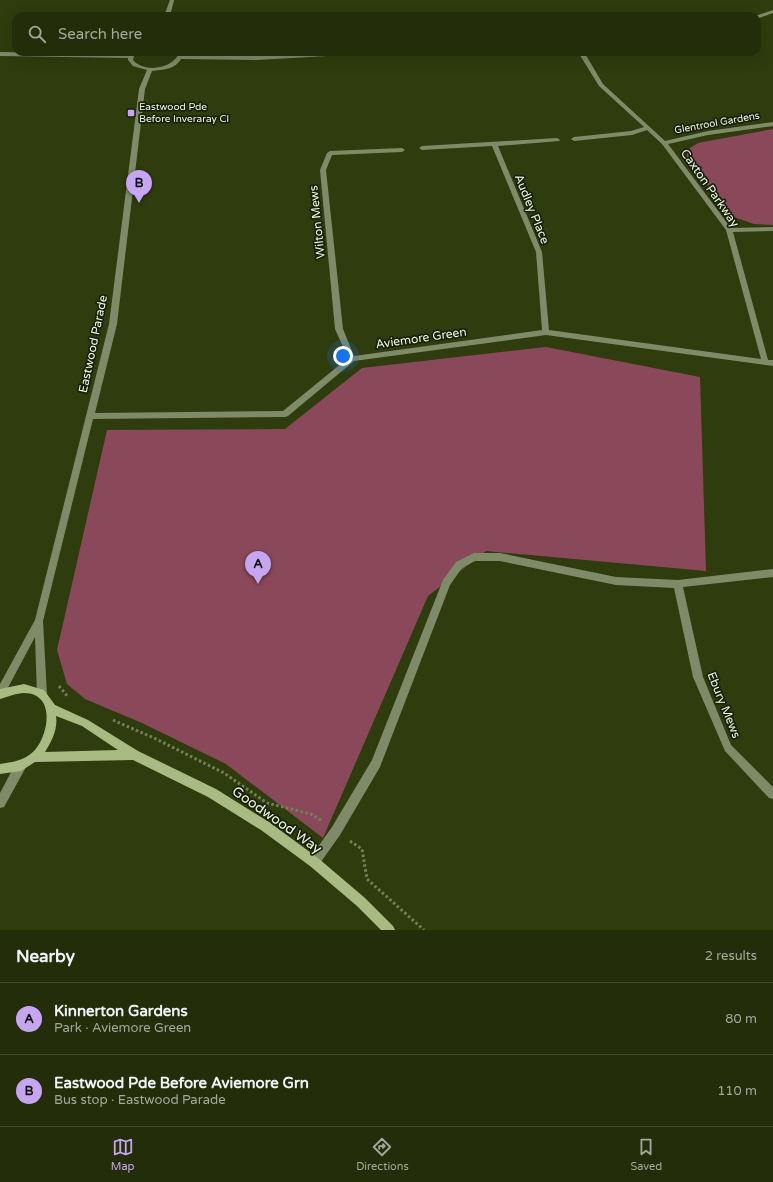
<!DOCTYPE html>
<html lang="en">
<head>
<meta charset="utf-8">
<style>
  :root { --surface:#232d0a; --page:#2b3513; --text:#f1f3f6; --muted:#a3a89c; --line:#40492b; --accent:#c6a6f0 }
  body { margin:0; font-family:"Varela Round",sans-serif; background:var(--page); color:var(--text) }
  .you { position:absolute; left:343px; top:356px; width:14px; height:14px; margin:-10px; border:3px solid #fff; border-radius:50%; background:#1a73e8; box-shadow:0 0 0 6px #1a73e833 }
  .badge { display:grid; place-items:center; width:26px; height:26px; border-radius:50%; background:var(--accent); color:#111; font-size:13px; font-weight:700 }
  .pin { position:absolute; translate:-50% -33px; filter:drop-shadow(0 1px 2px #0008) }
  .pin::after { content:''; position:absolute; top:21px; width:14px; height:12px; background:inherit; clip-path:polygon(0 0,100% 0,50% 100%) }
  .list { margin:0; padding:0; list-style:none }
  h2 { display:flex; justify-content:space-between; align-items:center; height:52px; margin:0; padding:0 16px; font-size:17px }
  h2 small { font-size:13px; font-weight:400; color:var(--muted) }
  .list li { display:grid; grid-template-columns:26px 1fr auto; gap:12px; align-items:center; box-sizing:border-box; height:72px; padding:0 16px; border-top:1px solid var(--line) }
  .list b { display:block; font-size:15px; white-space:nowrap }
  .list p { margin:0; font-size:13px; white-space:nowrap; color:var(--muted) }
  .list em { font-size:13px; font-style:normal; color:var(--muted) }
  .icon { flex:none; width:22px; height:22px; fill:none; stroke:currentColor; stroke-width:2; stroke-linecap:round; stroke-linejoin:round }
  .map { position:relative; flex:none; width:773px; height:930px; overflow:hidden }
  .search { position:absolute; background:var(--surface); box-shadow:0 4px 16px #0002; left:12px; right:12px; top:12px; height:44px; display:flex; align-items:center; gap:10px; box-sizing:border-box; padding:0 14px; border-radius:12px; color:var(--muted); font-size:15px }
  .sheet { height:196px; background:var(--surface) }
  nav { display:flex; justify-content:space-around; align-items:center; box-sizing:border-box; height:56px; border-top:1px solid var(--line); background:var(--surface); font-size:11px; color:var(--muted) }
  nav a { display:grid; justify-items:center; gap:2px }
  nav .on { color:var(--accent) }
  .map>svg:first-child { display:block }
  .green { fill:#8a495a }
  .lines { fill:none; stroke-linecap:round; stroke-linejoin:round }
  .path { stroke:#748059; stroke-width:3; stroke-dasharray:2.5 2.5; stroke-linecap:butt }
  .street { fill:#7f8b68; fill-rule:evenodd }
  .secondary { fill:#a7bb83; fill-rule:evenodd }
  .poi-dot { fill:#c6a6f0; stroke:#1a200d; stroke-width:1.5 }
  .labels { text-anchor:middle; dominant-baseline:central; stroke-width:3.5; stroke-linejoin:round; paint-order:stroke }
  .far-poi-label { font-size:10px; fill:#edf7dd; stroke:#1a200d; text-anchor:start }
  .far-street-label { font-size:10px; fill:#edf7dd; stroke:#1a200d }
  .street-label { font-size:12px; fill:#edf7dd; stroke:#1a200d }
  .near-street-label { font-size:14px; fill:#edf7dd; stroke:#1a200d }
</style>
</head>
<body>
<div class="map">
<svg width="773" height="930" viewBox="0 0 773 930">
  <rect width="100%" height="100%" fill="#2f3c0e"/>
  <!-- green -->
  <path class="green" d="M773,129V225L754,224L731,216L687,159V150L698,143Z
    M546,347L700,377L706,571L486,551L428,596L323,838L226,764L142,723L85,699L67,684L57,650L107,430L285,429L362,368Z"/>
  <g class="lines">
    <!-- path -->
    <path class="path" d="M59,686L68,697
      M113,720L154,738L224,773L267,803L311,814L322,821
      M350,841L362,849L367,879L424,930"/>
    <!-- street -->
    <path class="street" d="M170,0H174L170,16H164Z
      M773,10V13L759,18L757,19V16H755Z
      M0,52L129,54V52H135L133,60C142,71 164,70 174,60C177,58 178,55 179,52H183V55L257,56L335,52H366L363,54L257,60L181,59C176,69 162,70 152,71L145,89L117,324L95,413L283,411L348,358L335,329L320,170L327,153L330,151L402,148L405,150L402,152L332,155L326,170L343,329L354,356L542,330L536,252L492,146L422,150L419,148L422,146L557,138L560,140L559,141L498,146L542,252L549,330L761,359L726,230L662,144L647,130L632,135L574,141L571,139L574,137L631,131L644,127L599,86L578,52H584L603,84L665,141L708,131L773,122V126L708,135L668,144L731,228L773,227V231L733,232L768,360H773V366L546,335L354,361L288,416L285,417L93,419L43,621L47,695L45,698L42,700L39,698L37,695L35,637L3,697L0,699V684L35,620L109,324L139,89L147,70L133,66L128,60V58L0,56Z
      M474,553H500L616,577L678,580L773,569V577L683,587L703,677L731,745L773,787V799L769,798L725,751L693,677L674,588L616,585L500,561H475L462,568L450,585L380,767L340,835L318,866L314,867L310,866L309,862L310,858L332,827L372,760L443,580L456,562Z
      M21,760L25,761L26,765L25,769L4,807L0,808V793L17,761Z"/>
    <!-- secondary -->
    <path class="secondary" d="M24,684L44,690L55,705L88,720L138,751L216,789L269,822L318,858L365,898L393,926L395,930H381L357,906L310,866L261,830L208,797L133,760L35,762L21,771L0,774V764C12,762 24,761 34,751C49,735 56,693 24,693C17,693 7,697 0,699V689ZM56,716L82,726L118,750L45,752C52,741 58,729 56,716Z"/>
  </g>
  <!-- markers -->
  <rect class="poi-dot" x="127" y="109" width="8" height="8" rx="2"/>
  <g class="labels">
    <!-- far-poi labels -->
    <g class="far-poi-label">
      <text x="139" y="107">Eastwood Pde<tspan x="139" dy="12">Before Inveraray Cl</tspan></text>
    </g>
    <!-- far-street labels -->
    <g class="far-street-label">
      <text transform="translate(717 123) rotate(-10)">Glentrool Gardens</text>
    </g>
    <!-- street labels -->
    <g class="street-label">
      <text transform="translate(710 188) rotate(55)">Caxton Parkway</text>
      <text transform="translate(532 209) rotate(68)">Audley Place</text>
      <text transform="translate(317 222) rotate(-96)">Wilton Mews</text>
      <text transform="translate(421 338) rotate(-8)">Aviemore Green</text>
      <text transform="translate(93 344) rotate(-78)">Eastwood Parade</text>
      <text transform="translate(724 705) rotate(68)">Ebury Mews</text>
    </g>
    <!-- near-street labels -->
    <g class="near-street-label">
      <text transform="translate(277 820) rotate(35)">Goodwood Way</text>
    </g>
  </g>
</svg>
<div class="you"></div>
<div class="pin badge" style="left:258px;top:584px">A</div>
<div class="pin badge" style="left:139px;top:203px">B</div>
<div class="search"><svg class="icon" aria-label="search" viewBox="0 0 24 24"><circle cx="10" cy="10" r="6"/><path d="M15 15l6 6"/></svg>Search here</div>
</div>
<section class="sheet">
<h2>Nearby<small>2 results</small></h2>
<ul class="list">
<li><span class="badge">A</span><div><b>Kinnerton Gardens</b><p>Park · Aviemore Green</p></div><em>80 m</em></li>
<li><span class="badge">B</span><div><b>Eastwood Pde Before Aviemore Grn</b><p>Bus stop · Eastwood Parade</p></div><em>110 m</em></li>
</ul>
</section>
<nav>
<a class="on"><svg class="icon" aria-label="map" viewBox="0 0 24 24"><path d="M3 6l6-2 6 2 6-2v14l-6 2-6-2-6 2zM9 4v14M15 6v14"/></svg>Map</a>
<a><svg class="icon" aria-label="directions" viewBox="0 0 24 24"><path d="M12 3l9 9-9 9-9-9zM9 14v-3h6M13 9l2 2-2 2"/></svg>Directions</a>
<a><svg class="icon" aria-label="saved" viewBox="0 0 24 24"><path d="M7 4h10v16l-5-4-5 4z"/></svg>Saved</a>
</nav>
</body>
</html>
